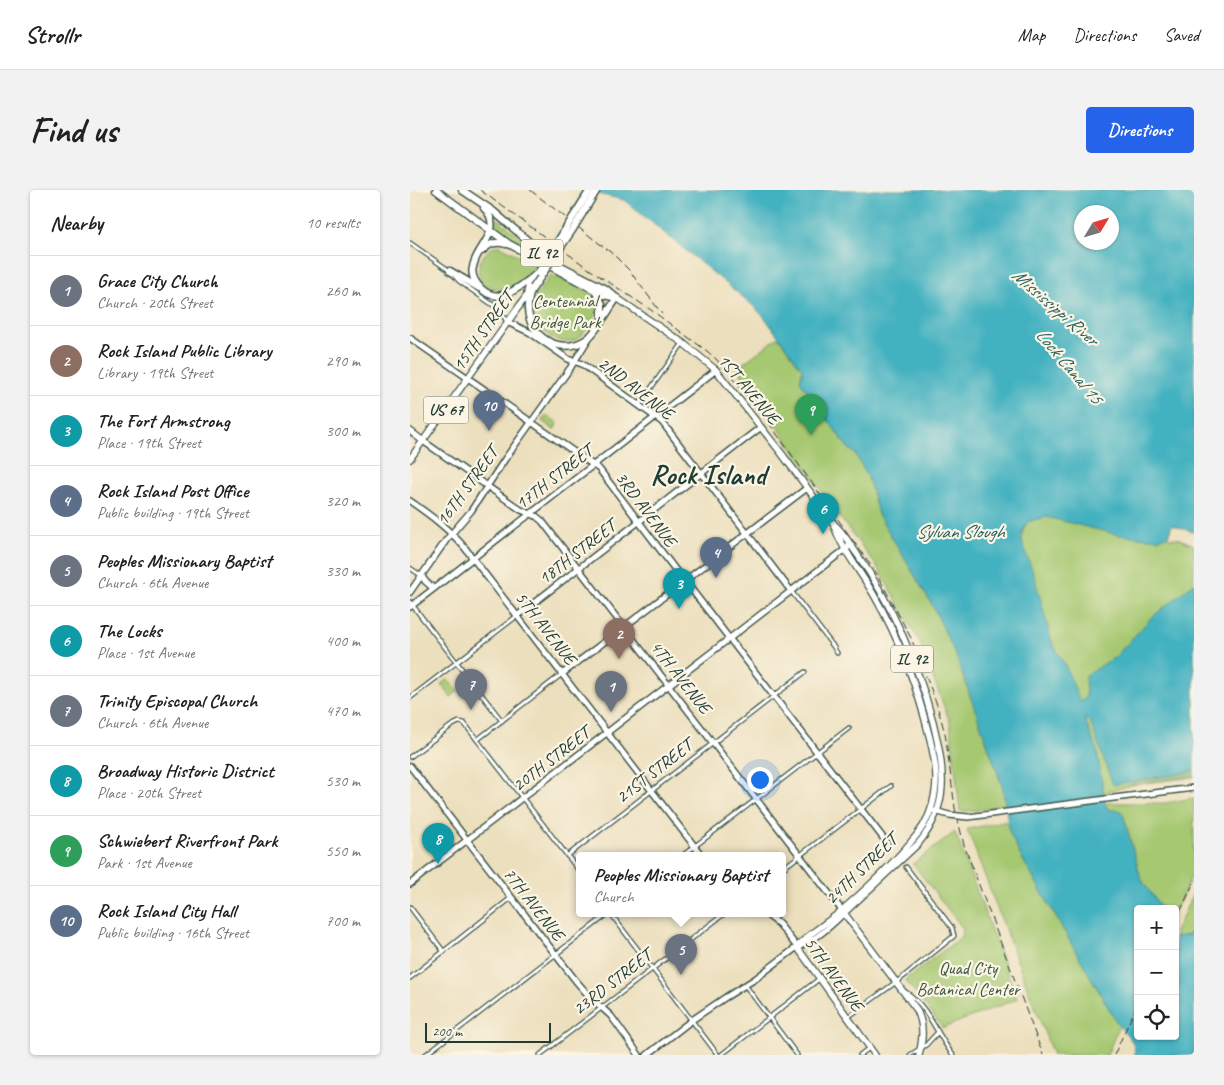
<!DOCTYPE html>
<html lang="en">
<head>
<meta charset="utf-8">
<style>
  :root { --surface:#fff; --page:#f2f2f2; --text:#222; --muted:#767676; --line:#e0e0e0; --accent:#2563eb }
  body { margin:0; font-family:Caveat,sans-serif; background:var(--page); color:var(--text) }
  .controls { position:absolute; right:15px; bottom:15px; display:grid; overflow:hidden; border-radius:5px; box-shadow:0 1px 4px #0004 }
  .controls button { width:45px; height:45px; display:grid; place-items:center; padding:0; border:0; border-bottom:1px solid var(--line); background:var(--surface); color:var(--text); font:25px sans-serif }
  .compass { position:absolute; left:664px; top:15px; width:45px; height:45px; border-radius:50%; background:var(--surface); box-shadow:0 1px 4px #0004; rotate:52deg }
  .scale { position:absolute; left:15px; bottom:12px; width:126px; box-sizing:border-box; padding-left:5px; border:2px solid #1f3d34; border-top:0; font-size:14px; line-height:18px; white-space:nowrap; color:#1f3d34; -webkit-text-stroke:4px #fcf5e5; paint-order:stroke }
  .you { position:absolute; left:349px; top:589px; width:18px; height:18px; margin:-12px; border:4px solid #fff; border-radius:50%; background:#1a73e8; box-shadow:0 0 0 8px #1a73e833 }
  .badge { display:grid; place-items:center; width:32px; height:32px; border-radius:50%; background:var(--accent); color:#fff; font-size:16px; font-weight:700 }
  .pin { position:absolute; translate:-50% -41px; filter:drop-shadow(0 1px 2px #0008) }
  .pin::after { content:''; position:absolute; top:26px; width:18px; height:15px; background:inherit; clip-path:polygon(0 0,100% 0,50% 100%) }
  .popup { position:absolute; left:166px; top:662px; width:210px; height:65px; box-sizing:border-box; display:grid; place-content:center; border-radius:5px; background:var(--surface); filter:drop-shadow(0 1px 4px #0005); font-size:16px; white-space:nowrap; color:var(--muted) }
  .popup b { font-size:19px; color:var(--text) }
  .popup::after { content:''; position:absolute; left:50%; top:100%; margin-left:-10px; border:10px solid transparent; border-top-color:var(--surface) }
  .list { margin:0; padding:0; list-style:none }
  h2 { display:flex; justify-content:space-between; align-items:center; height:65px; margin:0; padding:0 20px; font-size:21px }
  h2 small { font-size:16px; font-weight:400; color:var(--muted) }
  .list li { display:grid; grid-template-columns:32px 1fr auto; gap:15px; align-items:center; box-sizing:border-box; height:70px; padding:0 20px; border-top:1px solid var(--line) }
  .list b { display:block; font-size:19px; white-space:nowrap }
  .list p { margin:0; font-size:16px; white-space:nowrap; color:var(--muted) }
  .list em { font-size:16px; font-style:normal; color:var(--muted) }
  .icon { flex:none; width:28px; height:28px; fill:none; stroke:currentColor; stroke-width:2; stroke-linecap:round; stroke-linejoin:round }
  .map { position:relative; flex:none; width:784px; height:865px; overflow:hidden; border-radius:5px }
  header { display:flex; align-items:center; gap:30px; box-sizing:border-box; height:70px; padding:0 25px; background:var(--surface); border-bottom:1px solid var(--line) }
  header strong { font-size:24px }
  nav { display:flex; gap:28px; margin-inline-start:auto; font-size:18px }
  .intro { display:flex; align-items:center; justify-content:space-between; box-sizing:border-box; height:120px; padding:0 30px }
  h1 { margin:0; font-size:35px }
  .button { padding:12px 22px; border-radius:5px; background:var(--accent); color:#fff; font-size:18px; font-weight:700 }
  main { display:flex; gap:30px; padding:0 30px }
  aside { flex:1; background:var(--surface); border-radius:5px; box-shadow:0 1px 4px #0004 }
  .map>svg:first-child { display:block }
  .green { fill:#a6c871; stroke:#628252 }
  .forest { fill:#84ac63; stroke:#52744c }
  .water { fill:#43b1c0; stroke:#31777a; fill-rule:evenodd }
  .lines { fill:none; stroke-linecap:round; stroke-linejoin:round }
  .street-casing { stroke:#3e5549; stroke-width:5.5 }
  .secondary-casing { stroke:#3e5549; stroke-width:8 }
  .primary-casing { stroke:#3e5549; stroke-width:8 }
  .highway-casing { stroke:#3e5549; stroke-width:9 }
  .street { stroke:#fff; stroke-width:3 }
  .secondary { stroke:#fff; stroke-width:5 }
  .primary { stroke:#fff; stroke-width:5.5 }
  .highway { stroke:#fff; stroke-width:6 }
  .rail { stroke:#1f3d34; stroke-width:1; stroke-dasharray:8 4; stroke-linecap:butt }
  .secondary-bridge-casing { stroke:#3e5549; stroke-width:8; stroke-linecap:butt }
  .highway-bridge-casing { stroke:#3e5549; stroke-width:9; stroke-linecap:butt }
  .secondary-bridge { stroke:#fff; stroke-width:5 }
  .highway-bridge { stroke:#fff; stroke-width:6 }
  .labels { text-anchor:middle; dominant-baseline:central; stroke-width:4.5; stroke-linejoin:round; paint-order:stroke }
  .shield { fill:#fcf5e5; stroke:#617469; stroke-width:1 }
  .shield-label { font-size:16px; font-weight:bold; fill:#1f3d34 }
  .park-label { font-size:18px; fill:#3a5940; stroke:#fcf5e5 }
  .street-label { font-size:18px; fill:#1f3d34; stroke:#fcf5e5 }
  .water-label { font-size:19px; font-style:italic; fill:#2a605e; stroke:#fcf5e5 }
  .town-label { font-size:28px; font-weight:bold; fill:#1f3d34; stroke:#fcf5e5 }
</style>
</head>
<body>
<header>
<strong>Strollr</strong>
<nav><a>Map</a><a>Directions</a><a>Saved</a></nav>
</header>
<div class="intro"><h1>Find us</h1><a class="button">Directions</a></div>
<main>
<aside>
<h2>Nearby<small>10 results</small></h2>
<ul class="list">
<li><span class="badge" style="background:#6b7280">1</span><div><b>Grace City Church</b><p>Church · 20th Street</p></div><em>260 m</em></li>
<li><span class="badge" style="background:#8d6e63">2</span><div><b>Rock Island Public Library</b><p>Library · 19th Street</p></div><em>290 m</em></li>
<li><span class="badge" style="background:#0f9aa8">3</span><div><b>The Fort Armstrong</b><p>Place · 19th Street</p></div><em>300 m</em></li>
<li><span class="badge" style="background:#5c6f8a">4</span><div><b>Rock Island Post Office</b><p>Public building · 19th Street</p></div><em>320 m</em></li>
<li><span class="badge" style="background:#6b7280">5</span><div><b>Peoples Missionary Baptist</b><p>Church · 6th Avenue</p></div><em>330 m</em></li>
<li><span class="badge" style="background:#0f9aa8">6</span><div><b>The Locks</b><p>Place · 1st Avenue</p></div><em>400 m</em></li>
<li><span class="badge" style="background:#6b7280">7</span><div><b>Trinity Episcopal Church</b><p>Church · 6th Avenue</p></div><em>470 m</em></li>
<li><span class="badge" style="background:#0f9aa8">8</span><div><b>Broadway Historic District</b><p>Place · 20th Street</p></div><em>530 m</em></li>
<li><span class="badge" style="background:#2e9e5b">9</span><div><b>Schwiebert Riverfront Park</b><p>Park · 1st Avenue</p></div><em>550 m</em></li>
<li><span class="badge" style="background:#5c6f8a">10</span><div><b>Rock Island City Hall</b><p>Public building · 16th Street</p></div><em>700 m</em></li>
</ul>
</aside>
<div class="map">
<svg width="784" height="865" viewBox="0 0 784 865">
  <rect width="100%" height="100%" fill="#fcf5e5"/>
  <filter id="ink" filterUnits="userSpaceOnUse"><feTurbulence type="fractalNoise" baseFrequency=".02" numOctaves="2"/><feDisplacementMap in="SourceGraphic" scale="10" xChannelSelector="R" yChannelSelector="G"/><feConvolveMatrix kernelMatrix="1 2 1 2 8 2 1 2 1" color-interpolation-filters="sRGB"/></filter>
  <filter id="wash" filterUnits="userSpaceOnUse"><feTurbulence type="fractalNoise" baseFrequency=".0096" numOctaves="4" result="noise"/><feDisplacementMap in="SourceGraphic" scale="20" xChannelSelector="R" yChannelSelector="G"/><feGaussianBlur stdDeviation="1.12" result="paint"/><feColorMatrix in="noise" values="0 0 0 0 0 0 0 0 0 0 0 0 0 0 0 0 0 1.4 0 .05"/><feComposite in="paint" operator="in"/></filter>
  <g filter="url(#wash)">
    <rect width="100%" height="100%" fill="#ecdfbd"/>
    <!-- green -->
    <path class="green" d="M86,27L132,66L131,68L85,40V29Z
      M86,56H91L125,75C122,80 120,86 116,89C104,100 88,102 74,95C63,82 70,62 86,56Z
      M141,85C151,90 181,101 186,108C192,116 187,123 183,129C177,137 172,149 162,151C143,156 119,133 123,114C125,103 135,94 141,85Z
      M368,147L392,179L390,191L438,258L444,262L458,287L468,324L524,418L546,466L593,598L595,615L563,621H550L540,532L509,451L468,378L431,329L327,178Z
      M84,220L91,224L83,235L74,230Z
      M137,225L148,233L144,240L132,231Z
      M608,315L761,337L758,348H767L784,355V408L725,591L721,595L694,603L613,378Z
      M38,489L48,501L41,507L31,494Z
      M784,608V681L767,717L764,719H752L731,689L714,627C707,624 697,622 695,613H755Z
      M598,631L599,641L609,663L709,836L697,865H643L557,639Z
      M545,642L607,809L533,838L495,790L551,747L553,739L503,674Z
      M784,702V763L766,748L765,742Z"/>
    <!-- forest -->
    <path class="forest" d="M784,581V587L721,595L725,591Z"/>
    <!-- water -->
    <path class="water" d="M183,0H784V342L763,335L761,336L759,345L749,349L709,345L636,327L617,332L612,343V352L624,385L642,452L655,475L670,511L676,507L675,486L705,467L741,428L784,393V581L703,595L681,534L674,527L687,561L696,617L700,620H710L714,627L731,689L752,719H728V846H765V747L778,745L784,736V865H725C726,852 717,845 709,836L609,663L599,641L593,598L546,466L524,418L468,324L458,287L444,262L438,258L390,191L393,182L392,179L355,128L340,113L214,10L192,5ZM672,22H702V52H672Z"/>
  </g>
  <g filter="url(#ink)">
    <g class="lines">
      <defs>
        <path id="street" d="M0,53L40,81L49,91L90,120L97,132
          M229,215L273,153
          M0,378L12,386
          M381,401L423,456L427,463
          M0,412L92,531
          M0,508L107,426
          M67,550L152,484
          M0,567L41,536L49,532L54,533L170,682
          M157,666L395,482
          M272,666L439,538
          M372,679L481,596
          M0,717L34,762
          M201,724L308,865
          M0,788L101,708
          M335,795L387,865
          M496,802C518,816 527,845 543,865
          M438,827L493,787L544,746L542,738L496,677
          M15,865L198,724
          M130,865L314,724
          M311,865L409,789
          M450,865L459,858
          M500,865L516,855L528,842"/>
        <path id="secondary" d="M97,132L119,142L158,169L172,174L252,232L381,401
          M0,148L189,279L270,386L275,391L477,653
          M13,251L111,320L126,326L132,331L434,723C421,736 404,752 387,757L345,789L316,807L282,830L237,865
          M0,311C20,325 39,339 55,358L292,666
          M12,386L15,391L23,398
          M0,402L37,349L61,321L95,269L161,177L179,148
          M0,417L306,180
          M107,426L351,237
          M152,484L397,298
          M0,576L166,791L181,808L201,826L229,865
          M696,609L784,598
          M525,621L539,625
          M0,694L441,355
          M356,724L369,734L387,757"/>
        <path id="primary" d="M117,103L119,95L126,85
          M207,108L273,153L306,180L372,264L424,334C434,343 439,353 447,364C482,414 507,473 523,532C528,553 533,574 532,596C531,618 522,637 508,654L434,723L507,820C514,836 513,848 509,865
          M0,241L13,251
          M0,269L120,101
          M424,336C433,361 451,382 464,405C490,450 508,499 520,549C524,567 528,584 525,602C523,618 516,634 506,646C484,673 451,704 425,726C412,736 397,745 387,757L465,865"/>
        <path id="highway" d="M26,0L99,54L194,105L207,108
          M52,0L83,21L130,61L149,75L196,99L204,106
          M74,18C79,23 83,31 81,39C78,53 65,63 63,77C61,84 64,90 68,95C87,120 112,95 128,83
          M72,61C79,54 85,51 96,54
          M40,81L69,98
          M123,98C120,101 120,104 119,108C111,142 148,169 177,149C186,143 200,117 207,108
          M186,102L192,114V129"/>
      </defs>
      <!-- street casing -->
      <use href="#street" class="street-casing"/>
      <!-- secondary casing -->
      <use href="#secondary" class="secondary-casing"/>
      <!-- primary casing -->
      <use href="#primary" class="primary-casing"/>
      <!-- highway casing -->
      <use href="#highway" class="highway-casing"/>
      <!-- street -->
      <use href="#street" class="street"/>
      <!-- secondary -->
      <use href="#secondary" class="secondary"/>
      <!-- primary -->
      <use href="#primary" class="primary"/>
      <!-- highway -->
      <use href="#highway" class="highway"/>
      <!-- rail -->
      <path class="rail" d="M70,0L179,79L241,120L297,161L307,170L354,226L467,384L501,448L526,512L535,543L545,618L554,655L633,865
        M120,0L203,64L219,80L252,124
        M765,733L784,692
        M704,865L728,813"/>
      <defs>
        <path id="secondary-bridge" d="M539,625L558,627L696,609"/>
        <path id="highway-bridge" d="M128,83L180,0
          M123,98L163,39L187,0"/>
      </defs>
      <!-- secondary-bridge casing -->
      <use href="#secondary-bridge" class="secondary-bridge-casing"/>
      <!-- highway-bridge casing -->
      <use href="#highway-bridge" class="highway-bridge-casing"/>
      <!-- secondary-bridge -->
      <use href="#secondary-bridge" class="secondary-bridge"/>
      <!-- highway-bridge -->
      <use href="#highway-bridge" class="highway-bridge"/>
    </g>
  </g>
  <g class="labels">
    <!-- shield labels -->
    <g class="shield">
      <rect x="111" y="49.5" width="42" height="27" rx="4"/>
      <rect x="13.5" y="206.5" width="45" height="27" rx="4"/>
      <rect x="481" y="455.5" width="42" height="27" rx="4"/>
    </g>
    <g class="shield-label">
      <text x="132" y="63">IL 92</text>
      <text x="36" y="220">US 67</text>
      <text x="502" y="469">IL 92</text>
    </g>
    <!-- park labels -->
    <g class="park-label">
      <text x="155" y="111">Centennial<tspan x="155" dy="21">Bridge Park</tspan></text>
      <text x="558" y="778">Quad City<tspan x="558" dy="21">Botanical Center</tspan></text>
    </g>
    <!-- street labels -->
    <g class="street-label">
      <text transform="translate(73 141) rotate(-55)">15TH STREET</text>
      <text transform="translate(226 198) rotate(38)">2ND AVENUE</text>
      <text transform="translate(339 199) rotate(50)">1ST AVENUE</text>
      <text transform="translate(144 287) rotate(-38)">17TH STREET</text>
      <text transform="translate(57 296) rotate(-54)">16TH STREET</text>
      <text transform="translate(236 319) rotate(53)">3RD AVENUE</text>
      <text transform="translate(167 362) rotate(-38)">18TH STREET</text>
      <text transform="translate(136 438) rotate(52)">5TH AVENUE</text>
      <text transform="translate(271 487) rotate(52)">4TH AVENUE</text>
      <text transform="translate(141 569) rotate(-38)">20TH STREET</text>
      <text transform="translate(244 581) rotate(-38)">21ST STREET</text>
      <text transform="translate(451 679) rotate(-44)">24TH STREET</text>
      <text transform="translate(124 714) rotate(52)">7TH AVENUE</text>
      <text transform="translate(424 784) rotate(54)">5TH AVENUE</text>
      <text transform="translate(202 792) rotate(-38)">23RD STREET</text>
    </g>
    <!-- water labels -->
    <g class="water-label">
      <text transform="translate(645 117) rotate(41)">Mississippi River</text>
      <text transform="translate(659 176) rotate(50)">Lock Canal 15</text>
      <text x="550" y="342">Sylvan Slough</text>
    </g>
    <!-- town labels -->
    <g class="town-label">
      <text x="298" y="284">Rock Island</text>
    </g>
  </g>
</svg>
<div class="controls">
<button>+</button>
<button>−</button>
<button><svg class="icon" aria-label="locate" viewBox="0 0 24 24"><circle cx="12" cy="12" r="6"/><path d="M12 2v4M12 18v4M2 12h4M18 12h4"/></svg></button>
</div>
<svg class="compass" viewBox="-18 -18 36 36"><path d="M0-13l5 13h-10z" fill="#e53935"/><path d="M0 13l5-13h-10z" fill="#767676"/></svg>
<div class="scale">200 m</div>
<div class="you"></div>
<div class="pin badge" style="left:201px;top:522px;background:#6b7280">1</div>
<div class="pin badge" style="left:209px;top:469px;background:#8d6e63">2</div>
<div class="pin badge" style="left:269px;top:419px;background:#0f9aa8">3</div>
<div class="pin badge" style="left:306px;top:388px;background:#5c6f8a">4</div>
<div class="pin badge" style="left:271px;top:785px;background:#6b7280">5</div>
<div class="popup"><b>Peoples Missionary Baptist</b>Church</div>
<div class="pin badge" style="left:413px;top:344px;background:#0f9aa8">6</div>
<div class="pin badge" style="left:61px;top:520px;background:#6b7280">7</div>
<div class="pin badge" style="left:28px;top:674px;background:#0f9aa8">8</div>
<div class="pin badge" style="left:401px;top:245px;background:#2e9e5b">9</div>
<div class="pin badge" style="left:79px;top:241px;background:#5c6f8a">10</div>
</div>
</main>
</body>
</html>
